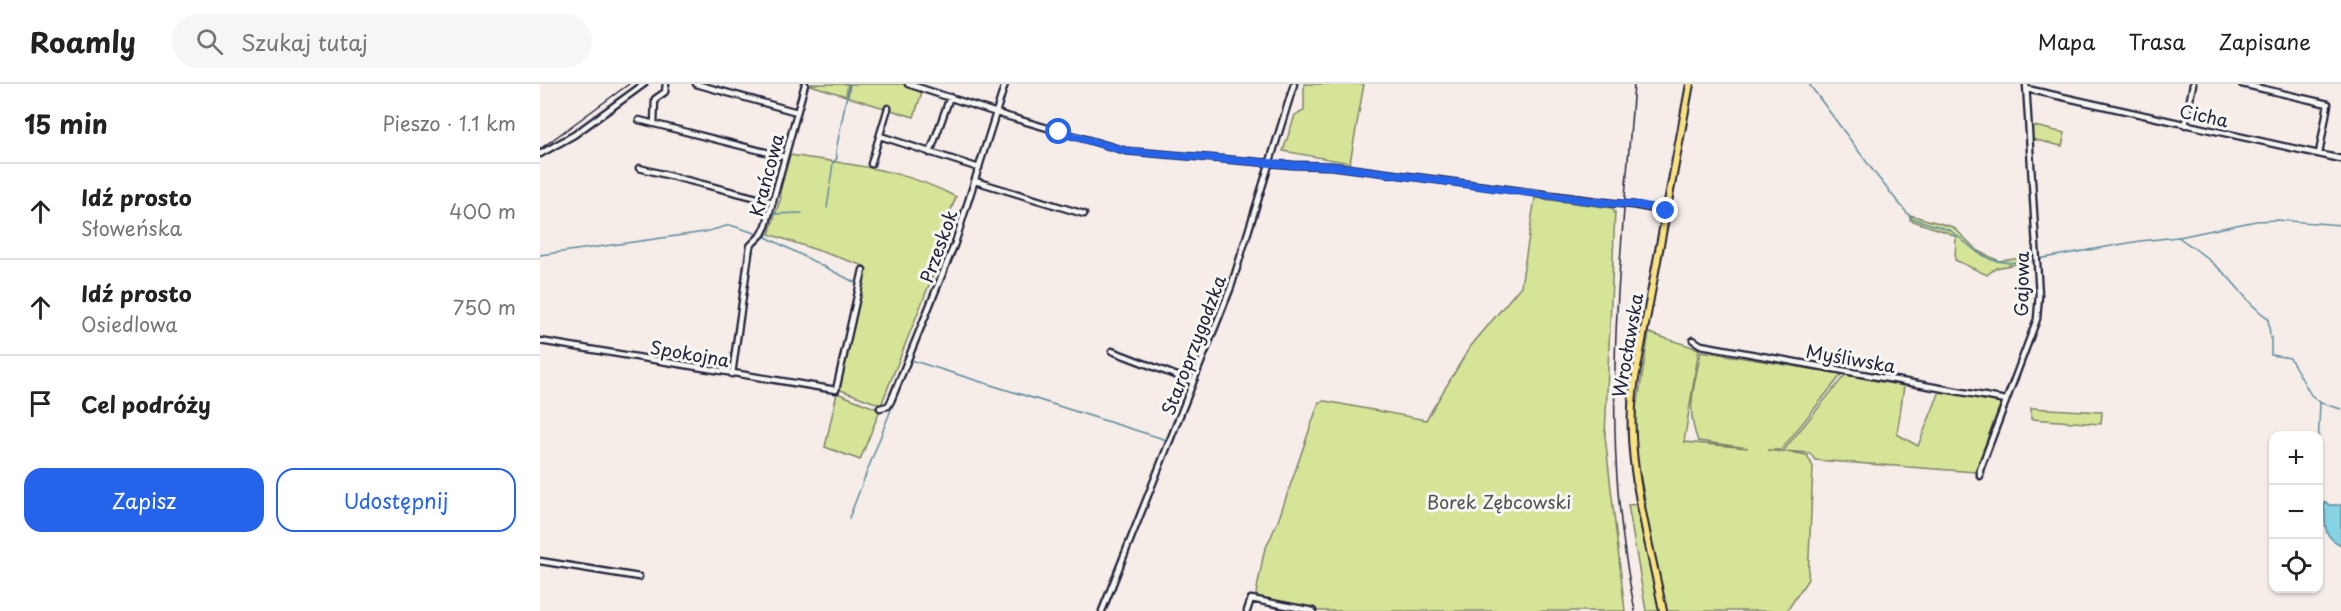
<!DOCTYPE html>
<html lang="pl">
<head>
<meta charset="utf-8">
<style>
  :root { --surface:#fff; --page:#f6f6f6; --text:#222; --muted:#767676; --line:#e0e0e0; --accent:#2563eb }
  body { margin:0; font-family:"Playpen Sans",sans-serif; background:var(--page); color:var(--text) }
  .controls { position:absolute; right:18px; bottom:18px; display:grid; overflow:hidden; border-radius:12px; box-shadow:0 2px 4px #0004 }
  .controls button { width:54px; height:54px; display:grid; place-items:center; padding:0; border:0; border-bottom:2px solid var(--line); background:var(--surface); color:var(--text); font:30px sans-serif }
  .stop { position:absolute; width:18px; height:18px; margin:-14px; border:4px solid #2563eb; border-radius:50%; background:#fff }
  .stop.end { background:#2563eb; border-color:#fff; box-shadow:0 2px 6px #0008 }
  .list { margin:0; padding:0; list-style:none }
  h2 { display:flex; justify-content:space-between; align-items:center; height:78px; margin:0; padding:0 24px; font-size:26px }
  h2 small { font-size:20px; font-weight:400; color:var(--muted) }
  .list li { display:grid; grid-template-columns:39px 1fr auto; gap:18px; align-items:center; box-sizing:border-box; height:96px; padding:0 24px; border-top:2px solid var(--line) }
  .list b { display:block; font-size:22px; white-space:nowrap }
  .list p { margin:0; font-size:20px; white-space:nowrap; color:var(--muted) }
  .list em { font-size:20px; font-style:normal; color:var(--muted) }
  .actions { display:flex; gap:12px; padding:18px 24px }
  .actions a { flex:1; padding:14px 0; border:2px solid var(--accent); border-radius:18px; text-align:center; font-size:21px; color:var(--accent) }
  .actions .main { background:var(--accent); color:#fff }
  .icon { flex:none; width:33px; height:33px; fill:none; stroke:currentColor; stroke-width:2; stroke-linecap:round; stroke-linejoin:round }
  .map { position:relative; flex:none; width:1801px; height:527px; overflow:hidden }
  header { display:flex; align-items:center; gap:36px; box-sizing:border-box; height:84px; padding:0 30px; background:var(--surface); border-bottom:2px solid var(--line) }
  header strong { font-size:28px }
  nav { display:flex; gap:33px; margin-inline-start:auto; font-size:21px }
  .search { width:420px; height:54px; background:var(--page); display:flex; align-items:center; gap:15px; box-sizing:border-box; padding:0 21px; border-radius:33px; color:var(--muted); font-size:22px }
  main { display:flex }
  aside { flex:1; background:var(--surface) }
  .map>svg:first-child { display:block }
  .green { fill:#d6e497; stroke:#7c8369; stroke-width:1.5 }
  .water { fill:#85d3e3; stroke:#5d8ca0; stroke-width:1.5 }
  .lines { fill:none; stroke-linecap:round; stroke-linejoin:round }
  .stream { stroke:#5d8ca0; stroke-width:1.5 }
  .minor-casing { stroke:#22223b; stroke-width:9 }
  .major-casing { stroke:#22223b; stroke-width:10 }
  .minor { stroke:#f6f6f2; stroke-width:4.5 }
  .major { stroke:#f8e281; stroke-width:6 }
  .rail { stroke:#22223b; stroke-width:1.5 }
  .minor-bridge-casing { stroke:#22223b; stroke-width:9; stroke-linecap:butt }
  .minor-bridge { stroke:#f6f6f2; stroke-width:4.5 }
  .route { stroke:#2563eb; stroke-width:8 }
  .labels { text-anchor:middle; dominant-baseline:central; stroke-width:6; stroke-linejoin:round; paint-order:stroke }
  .street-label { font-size:18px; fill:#22223b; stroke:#f6f6f2 }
  .park-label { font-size:18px; fill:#4f5252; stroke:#f6f6f2 }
</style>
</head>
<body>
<header>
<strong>Roamly</strong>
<div class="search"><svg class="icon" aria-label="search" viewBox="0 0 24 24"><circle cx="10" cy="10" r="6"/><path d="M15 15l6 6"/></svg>Szukaj tutaj</div>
<nav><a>Mapa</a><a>Trasa</a><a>Zapisane</a></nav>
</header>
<main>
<aside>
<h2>15 min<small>Pieszo · 1.1 km</small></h2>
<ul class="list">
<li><svg class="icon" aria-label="ahead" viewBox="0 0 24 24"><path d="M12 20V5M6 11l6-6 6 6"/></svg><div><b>Idź prosto</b><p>Słoweńska</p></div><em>400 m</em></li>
<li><svg class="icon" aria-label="ahead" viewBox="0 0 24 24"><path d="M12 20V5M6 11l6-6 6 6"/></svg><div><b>Idź prosto</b><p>Osiedlowa</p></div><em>750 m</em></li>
<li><svg class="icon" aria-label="arrive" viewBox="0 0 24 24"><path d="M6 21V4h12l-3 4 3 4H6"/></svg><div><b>Cel podróży</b></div></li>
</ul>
<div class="actions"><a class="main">Zapisz</a><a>Udostępnij</a></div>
</aside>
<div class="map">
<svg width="1801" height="527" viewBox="0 0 1801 527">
  <rect width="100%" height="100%" fill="#f6ede8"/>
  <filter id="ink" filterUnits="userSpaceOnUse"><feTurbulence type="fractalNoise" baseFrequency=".0167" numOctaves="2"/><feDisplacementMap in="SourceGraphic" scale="12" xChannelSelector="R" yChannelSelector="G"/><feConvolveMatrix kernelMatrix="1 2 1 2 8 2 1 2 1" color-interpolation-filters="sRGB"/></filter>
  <g filter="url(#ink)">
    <!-- green -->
    <path class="green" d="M267,0H308L306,12Z
      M310,0H366L383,5L374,33L308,13Z
      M764,0H824L810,79L743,67L755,31L764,27Z
      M1490,41L1525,49L1522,62L1491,55Z
      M250,71C307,80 365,85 416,113L398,160V164L403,166L341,321L298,305L324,182L229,150L241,113L240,108Z
      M995,114L1072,124L1075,128L1065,352L1085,527H777L719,515L716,510L724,468L738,437L779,318L785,317L886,336L930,263L981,202Z
      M1370,131L1413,143L1438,167L1459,177L1491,173V177L1456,184L1447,191L1415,176L1416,153L1409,149L1370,136Z
      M1109,249L1159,265L1144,358L1208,364L1158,357C1145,324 1155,301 1161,267L1302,290L1241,366H1227L1243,368V367L1305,291L1364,302L1357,350L1378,362L1400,307L1461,318L1435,388L1275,376L1270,369L1243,367L1267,371L1273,383L1268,495L1247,527H1106L1088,421L1106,420C1099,386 1091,351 1094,317H1098Z
      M297,309L340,326L320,376L285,363Z
      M1491,324L1562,328L1561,340L1491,335Z"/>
    <!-- water -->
    <path class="water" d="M1786,418L1789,421H1801V461C1780,451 1787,441 1784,419Z"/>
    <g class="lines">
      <!-- stream -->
      <path class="stream" d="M1269,0L1337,92L1371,134L1410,146L1437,168L1452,176L1469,179L1494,175
        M1137,52L1147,0
        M1132,79L1133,73
        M1130,93L1131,86
        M290,100L293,79L297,74L296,67L309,0
        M287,124L290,104
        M1121,139L1122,133
        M224,152L226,153L233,130L262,129
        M1119,152L1120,145
        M226,153L318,200
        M1639,153L1716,137L1737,136L1801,141
        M1116,164L1117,158
        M0,171L165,148L190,141L218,150
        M1498,175L1600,157L1638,153C1656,165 1674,179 1689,194C1702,208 1712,224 1728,234L1730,251
        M1114,177L1115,170
        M1111,191L1112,185
        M1109,204L1110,196
        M1106,217L1107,212
        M382,234L408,170
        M1103,236L1104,227
        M1101,243L1102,239
        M1731,253V271L1750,274L1771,311L1780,318L1778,364
        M1099,258L1100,248
        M1097,265L1098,261
        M371,276L627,356
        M1095,278L1097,269
        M1094,281C1084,327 1087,362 1095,408
        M1781,319L1801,325
        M309,434L381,248"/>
      <defs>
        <path id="minor" d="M156,0L257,28
          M368,0L463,31L586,67L753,81L792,82L1072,119
          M1702,0L1788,20L1779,70
          M1487,5L1801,75
          M99,36L245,73
          M114,40L115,15L125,8L126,0
          M1645,41L1653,0
          M340,52L439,84
          M390,69L410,13
          M0,70L34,51L104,0
          M331,80L348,24
          M99,84L233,118
          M435,97L544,130
          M1093,121L1126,127
          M1153,256L1161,261L1466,316
          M0,257L296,306L323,186
          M572,267L653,298
          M192,290L210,162L222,150L226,142L265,0
          M340,324L348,322L351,317L415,159L465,0
          M1440,392V386L1497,235L1499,211L1486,0
          M0,477L99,493
          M562,527L691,203L754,0
          M707,527L711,515L773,527"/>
        <path id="major" d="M1123,527C1109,454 1082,369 1095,295L1150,0"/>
      </defs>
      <!-- minor casing -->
      <use href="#minor" class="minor-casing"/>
      <!-- major casing -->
      <use href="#major" class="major-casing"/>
      <!-- minor -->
      <use href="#minor" class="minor"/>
      <!-- major -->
      <use href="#major" class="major"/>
      <!-- rail -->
      <path class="rail" d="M1094,0C1086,113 1072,233 1075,346C1076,407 1083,467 1095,527
        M0,65L89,0"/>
      <defs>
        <path id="minor-bridge" d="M1072,119L1093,121"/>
      </defs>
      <!-- minor-bridge casing -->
      <use href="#minor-bridge" class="minor-bridge-casing"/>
      <!-- minor-bridge -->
      <use href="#minor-bridge" class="minor-bridge"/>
    </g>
  </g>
  <g class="lines" filter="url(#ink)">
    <!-- route -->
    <path class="route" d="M519,48L586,67L753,81L792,82L1059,118L1099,121L1126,127"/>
  </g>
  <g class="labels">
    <!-- street labels -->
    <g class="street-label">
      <text transform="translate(1664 31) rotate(12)">Cicha</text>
      <text transform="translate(226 91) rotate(-75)">Krańcowa</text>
      <text transform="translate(398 162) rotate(-70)">Przeskok</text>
      <text transform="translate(1481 200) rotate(-89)">Gajowa</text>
      <text transform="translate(653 261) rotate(-69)">Staroprzygodzka</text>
      <text transform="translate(1087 261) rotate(-80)">Wrocławska</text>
      <text transform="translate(150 269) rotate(10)">Spokojna</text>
      <text transform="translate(1311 274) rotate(10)">Myśliwska</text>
    </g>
    <!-- park labels -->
    <g class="park-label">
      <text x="959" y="417">Borek Zębcowski</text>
    </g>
  </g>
</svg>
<div class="controls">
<button>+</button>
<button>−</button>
<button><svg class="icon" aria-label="locate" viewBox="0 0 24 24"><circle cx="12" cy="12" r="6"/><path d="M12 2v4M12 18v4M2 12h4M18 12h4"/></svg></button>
</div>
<div class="stop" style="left:519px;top:48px"></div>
<div class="stop end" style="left:1126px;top:127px"></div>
</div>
</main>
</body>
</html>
